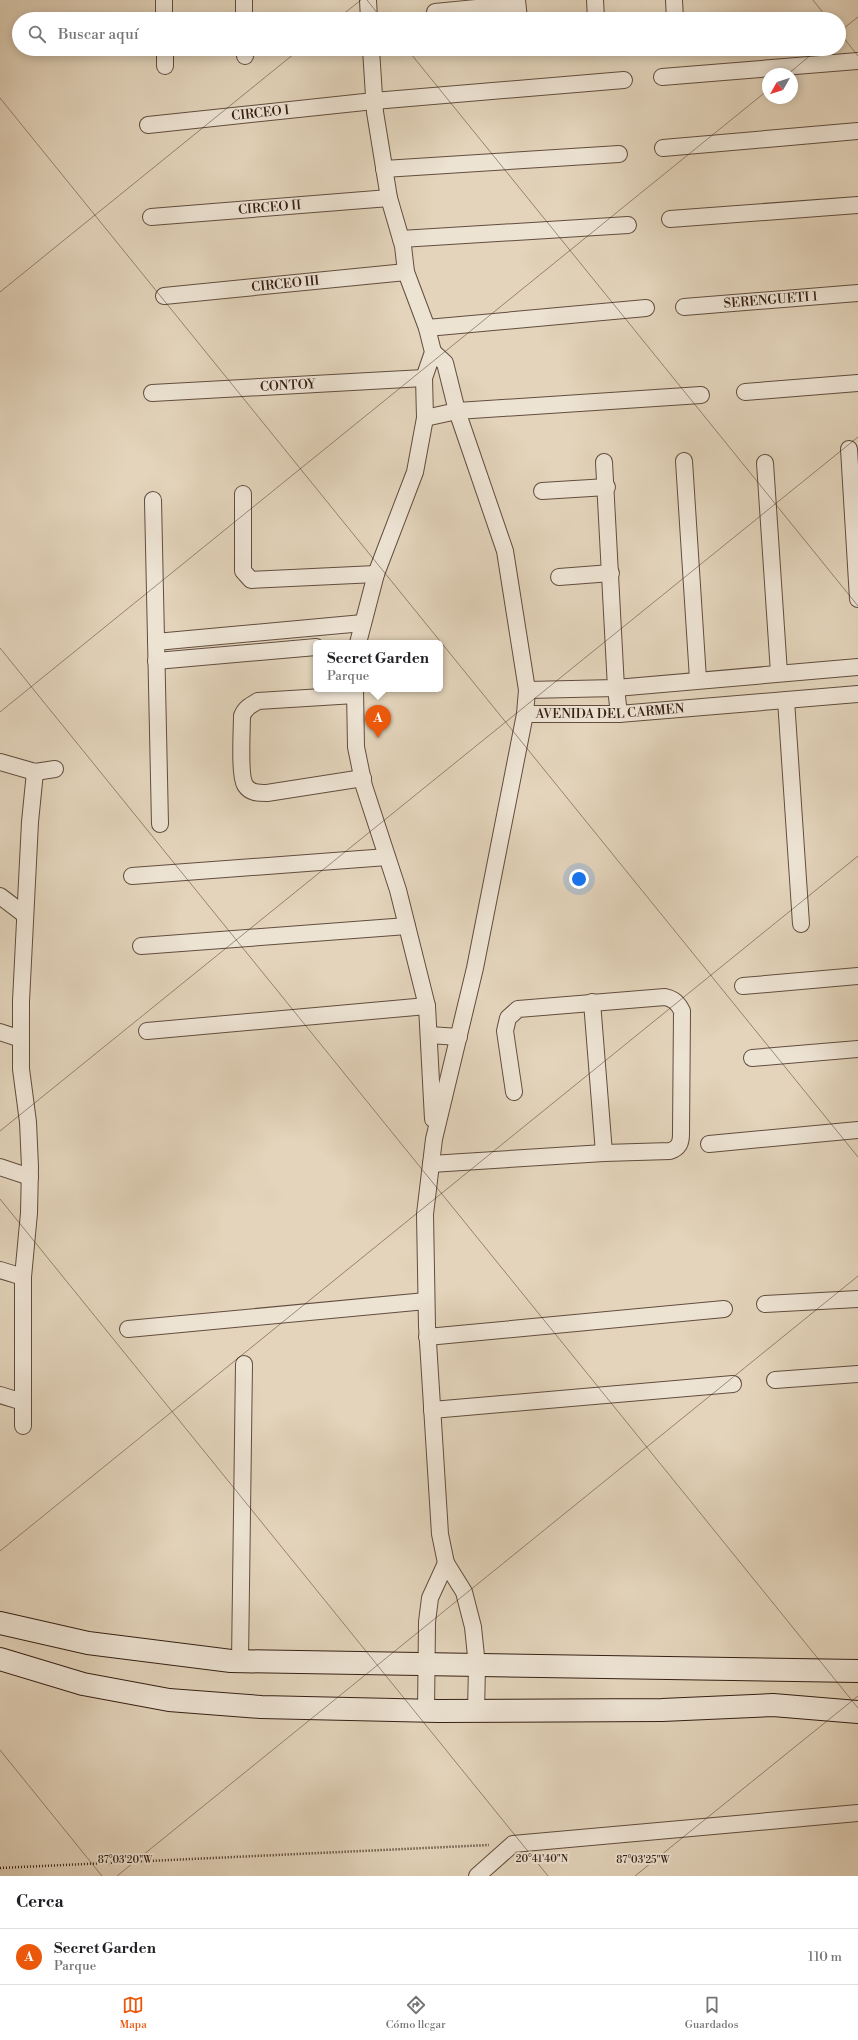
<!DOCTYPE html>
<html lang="es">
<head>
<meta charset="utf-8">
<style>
  :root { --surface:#fff; --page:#f6f6f6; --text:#202124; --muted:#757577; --line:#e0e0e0; --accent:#ea580c }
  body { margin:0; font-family:"Libre Bodoni",serif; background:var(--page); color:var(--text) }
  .compass { position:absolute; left:762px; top:68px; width:36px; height:36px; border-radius:50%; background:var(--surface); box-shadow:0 2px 10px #0003; rotate:231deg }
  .you { position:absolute; left:579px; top:879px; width:14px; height:14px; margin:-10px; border:3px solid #fff; border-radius:50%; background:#1a73e8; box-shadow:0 0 0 6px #1a73e833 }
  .badge { display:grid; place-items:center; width:26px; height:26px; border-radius:50%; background:var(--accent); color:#fff; font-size:13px; font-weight:700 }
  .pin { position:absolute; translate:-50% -33px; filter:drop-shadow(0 1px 2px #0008) }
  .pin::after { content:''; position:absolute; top:21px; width:14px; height:12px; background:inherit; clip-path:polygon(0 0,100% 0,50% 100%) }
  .popup { position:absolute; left:313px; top:640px; width:130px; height:52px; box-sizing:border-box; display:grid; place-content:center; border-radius:6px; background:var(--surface); filter:drop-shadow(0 1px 3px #0005); font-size:13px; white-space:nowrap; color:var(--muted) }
  .popup b { font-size:15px; color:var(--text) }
  .popup::after { content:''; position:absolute; left:50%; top:100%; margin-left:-8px; border:8px solid transparent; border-top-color:var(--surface) }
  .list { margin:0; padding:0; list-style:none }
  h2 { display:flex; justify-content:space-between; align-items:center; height:52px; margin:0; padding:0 16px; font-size:17px }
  h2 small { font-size:13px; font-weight:400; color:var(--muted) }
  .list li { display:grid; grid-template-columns:26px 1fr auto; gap:12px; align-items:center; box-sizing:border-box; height:56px; padding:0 16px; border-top:1px solid var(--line) }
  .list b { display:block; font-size:15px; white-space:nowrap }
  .list p { margin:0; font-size:13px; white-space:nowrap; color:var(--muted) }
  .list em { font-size:13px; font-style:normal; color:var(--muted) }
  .icon { flex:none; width:22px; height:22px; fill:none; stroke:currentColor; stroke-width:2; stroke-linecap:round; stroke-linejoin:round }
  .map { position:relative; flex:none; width:858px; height:1876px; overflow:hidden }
  .search { position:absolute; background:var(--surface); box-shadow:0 2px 10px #0003; left:12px; right:12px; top:12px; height:44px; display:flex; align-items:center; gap:10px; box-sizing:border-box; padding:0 14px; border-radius:22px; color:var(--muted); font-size:15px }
  .sheet { height:108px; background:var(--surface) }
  nav { display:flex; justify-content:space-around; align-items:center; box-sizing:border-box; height:56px; border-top:1px solid var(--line); background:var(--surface); font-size:11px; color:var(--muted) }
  nav a { display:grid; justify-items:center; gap:2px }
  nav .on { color:var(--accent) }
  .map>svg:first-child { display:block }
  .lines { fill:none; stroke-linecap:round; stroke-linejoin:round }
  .minor-casing { stroke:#624d3e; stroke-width:18 }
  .secondary-casing { stroke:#372015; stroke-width:24 }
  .path { stroke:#372015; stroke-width:2.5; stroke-dasharray:1 2; stroke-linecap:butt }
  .minor { stroke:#ede3d3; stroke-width:16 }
  .secondary { stroke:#ede3d3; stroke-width:22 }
  .ticks { fill:none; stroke:#372015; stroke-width:1; stroke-opacity:0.45 }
  .labels { text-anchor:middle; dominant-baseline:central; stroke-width:4; stroke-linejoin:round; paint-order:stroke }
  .street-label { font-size:13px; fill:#372015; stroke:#ede3d3 }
  .ticks-label { font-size:10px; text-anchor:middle; fill:#372015; stroke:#ede3d3; stroke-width:4; stroke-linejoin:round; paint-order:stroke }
</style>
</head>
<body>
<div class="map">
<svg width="858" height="1876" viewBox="0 0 858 1876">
  <rect width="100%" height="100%" fill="#e3d4bb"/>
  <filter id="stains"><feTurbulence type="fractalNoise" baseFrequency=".005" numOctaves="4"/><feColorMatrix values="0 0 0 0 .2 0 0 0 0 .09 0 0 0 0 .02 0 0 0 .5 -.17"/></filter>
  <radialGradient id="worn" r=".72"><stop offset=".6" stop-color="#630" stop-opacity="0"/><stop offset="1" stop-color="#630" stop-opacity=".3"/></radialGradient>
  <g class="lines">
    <defs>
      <g id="minor">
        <path d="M164,0V19"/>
        <path d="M368,0L369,19"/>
        <path d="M517,0L519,19"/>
        <path d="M595,0L596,19"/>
        <path d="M674,0L675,19"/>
        <path d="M435,12L517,4"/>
        <path d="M244,19V0"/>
        <path d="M165,49V66"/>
        <path d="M245,49V56"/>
        <path d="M662,77L858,61"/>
        <path id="s1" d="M148,125L374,101L624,80"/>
        <path d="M663,148L858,131"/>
        <path d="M384,169L619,154"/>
        <path id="s2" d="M151,217L389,198"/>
        <path d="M670,219L858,205"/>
        <path d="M401,239L628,225"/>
        <path id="s3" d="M164,296L406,272"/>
        <path id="s4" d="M684,307L858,293"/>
        <path d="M427,328L646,308"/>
        <path d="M433,352L445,363L457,411L505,551L527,690L525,714L475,968L434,1139L425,1214L427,1326L440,1534L446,1563L464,1592L473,1627L477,1666L476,1711"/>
        <path d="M745,392L858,383"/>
        <path id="s5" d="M152,393L424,378"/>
        <path d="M425,418L457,411L701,395"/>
        <path d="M849,449L858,599"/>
        <path d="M684,461L698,679"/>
        <path d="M604,462L616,688L619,714"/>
        <path d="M765,463L779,673"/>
        <path d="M542,491L607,487"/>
        <path d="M243,494V571L251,580L376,574"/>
        <path d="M153,500L160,824"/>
        <path d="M559,577L611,573"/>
        <path d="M156,642L363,623"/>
        <path d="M358,643L376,574L415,472L425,418L424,378L433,352L427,328L406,272L403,246L389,198L375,112L371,49"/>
        <path d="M156,661L316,647"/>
        <path d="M355,689L356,747L364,786L398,890L427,1006L433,1119"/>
        <path d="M527,690L616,688L858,667"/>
        <path d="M355,695L258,701C251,705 245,708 242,716C242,729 239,775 245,785C250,793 258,793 267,793L363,778"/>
        <path d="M786,700L801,924"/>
        <path id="s6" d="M525,714H619L858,694"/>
        <path d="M0,762L35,772L55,769"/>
        <path d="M132,876L387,857"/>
        <path d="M0,896L25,915"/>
        <path d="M141,946L407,926"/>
        <path d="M743,986L858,976"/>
        <path d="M592,1002L604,1153"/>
        <path d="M147,1031L427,1006"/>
        <path d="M0,1032L21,1039"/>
        <path d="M429,1035L459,1037"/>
        <path d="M752,1058L858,1049"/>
        <path d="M709,1144L858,1130"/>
        <path d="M431,1164L604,1153L670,1151C679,1148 681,1143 681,1134L682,1011C678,1003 674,999 665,997L518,1009L508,1018L505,1031L514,1092"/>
        <path d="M0,1167L30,1177"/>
        <path d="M0,1270L23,1277"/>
        <path d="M765,1304L858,1299"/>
        <path d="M128,1329L426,1301"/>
        <path d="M427,1337L724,1309"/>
        <path d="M775,1380L858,1374"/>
        <path d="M0,1395L23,1402"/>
        <path d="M432,1410L733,1384"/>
        <path d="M23,1426V1277L29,1213L30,1167L28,1122L21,1069V1001L30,822L35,772"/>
        <path d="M240,1661L244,1364"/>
        <path d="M426,1711L427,1622L430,1598L446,1563"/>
        <path d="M477,1876L513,1844L858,1813"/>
      </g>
      <path id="secondary" d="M0,1623L88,1643L231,1661L858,1671
        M0,1659L83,1684L169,1700L261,1707L438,1711L662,1710L773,1705L858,1712"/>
    </defs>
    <!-- minor casing -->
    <use href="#minor" class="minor-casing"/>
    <!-- secondary casing -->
    <use href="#secondary" class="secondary-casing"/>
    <!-- path -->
    <path class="path" d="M0,1868L489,1845"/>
    <!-- minor -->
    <use href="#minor" class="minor"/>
    <!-- secondary -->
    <use href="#secondary" class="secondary"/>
  </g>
  <!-- ticks -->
  <path class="ticks" d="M367,0L382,19M813,0L828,19M337,19L361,0M839,32L858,17M839,32L858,56M407,49L858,606M788,74L818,49M0,98L858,1157M0,292L300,49M0,648L858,1708M0,712L768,90M0,1131L858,437M0,1199L548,1876M0,1551L858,856M0,1750L102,1876M117,1876L858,1276M635,1876L858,1696"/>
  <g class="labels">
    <!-- street labels -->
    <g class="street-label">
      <text stroke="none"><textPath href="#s1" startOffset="113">CIRCEO I</textPath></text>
      <text stroke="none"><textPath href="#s2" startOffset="119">CIRCEO II</textPath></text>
      <text stroke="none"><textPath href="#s3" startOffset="122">CIRCEO III</textPath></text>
      <text stroke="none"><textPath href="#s4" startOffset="87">SERENGUETI 1</textPath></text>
      <text stroke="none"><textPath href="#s5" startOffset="136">CONTOY</textPath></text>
      <text stroke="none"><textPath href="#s6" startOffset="85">AVENIDA DEL CARMEN</textPath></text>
    </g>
  </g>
  <g class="ticks-label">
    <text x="542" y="1862">20°41'40"N</text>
    <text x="125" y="1863">87°03'20"W</text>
    <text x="643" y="1863">87°03'25"W</text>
  </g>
  <rect width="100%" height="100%" filter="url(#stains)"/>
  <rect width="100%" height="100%" fill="url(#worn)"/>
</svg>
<svg class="compass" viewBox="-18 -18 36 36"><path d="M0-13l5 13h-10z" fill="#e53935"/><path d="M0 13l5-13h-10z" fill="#757577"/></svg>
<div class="you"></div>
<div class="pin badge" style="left:378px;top:738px">A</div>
<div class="popup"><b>Secret Garden</b>Parque</div>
<div class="search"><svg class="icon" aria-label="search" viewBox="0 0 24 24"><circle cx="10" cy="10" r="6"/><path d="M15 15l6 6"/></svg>Buscar aquí</div>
</div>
<section class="sheet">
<h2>Cerca<small></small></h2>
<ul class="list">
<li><span class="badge">A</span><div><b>Secret Garden</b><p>Parque</p></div><em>110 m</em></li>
</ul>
</section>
<nav>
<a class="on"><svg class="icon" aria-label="map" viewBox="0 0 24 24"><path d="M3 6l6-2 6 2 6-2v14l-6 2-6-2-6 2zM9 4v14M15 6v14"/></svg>Mapa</a>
<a><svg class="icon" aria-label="directions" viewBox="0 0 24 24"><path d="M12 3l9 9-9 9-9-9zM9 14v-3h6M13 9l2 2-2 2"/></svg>Cómo llegar</a>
<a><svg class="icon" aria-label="saved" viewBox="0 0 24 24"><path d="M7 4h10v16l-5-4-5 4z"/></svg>Guardados</a>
</nav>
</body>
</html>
